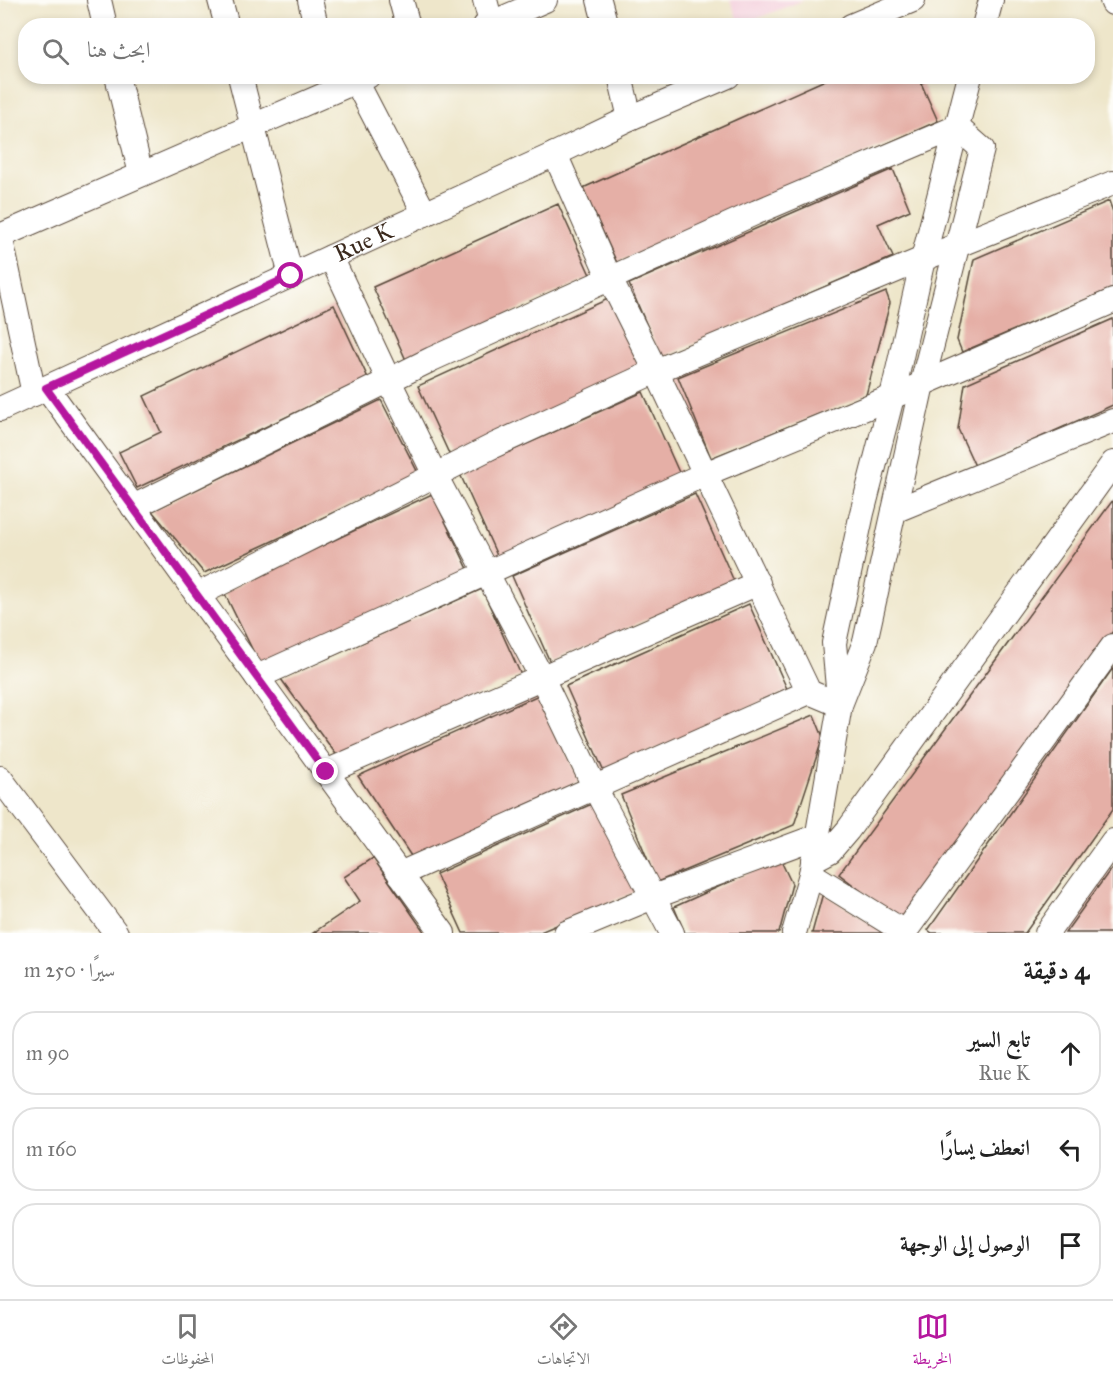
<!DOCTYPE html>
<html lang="ar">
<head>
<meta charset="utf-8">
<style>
  :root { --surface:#fff; --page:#f6f6f6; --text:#222; --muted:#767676; --line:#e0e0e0; --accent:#b5179e }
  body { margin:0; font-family:"IM FELL Great Primer",Amiri,serif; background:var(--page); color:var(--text); direction:rtl }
  .stop { position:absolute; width:18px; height:18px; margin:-14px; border:4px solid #b5179e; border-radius:50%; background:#fff }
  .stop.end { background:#b5179e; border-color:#fff; box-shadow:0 2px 6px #0008 }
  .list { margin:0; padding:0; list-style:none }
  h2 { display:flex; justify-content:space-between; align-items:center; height:78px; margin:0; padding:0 24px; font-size:26px }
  h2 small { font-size:20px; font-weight:400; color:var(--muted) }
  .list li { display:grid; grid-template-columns:39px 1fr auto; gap:18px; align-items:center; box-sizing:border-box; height:84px; margin:0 12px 12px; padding:0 12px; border:2px solid var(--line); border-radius:24px }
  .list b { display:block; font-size:22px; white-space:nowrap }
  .list p { margin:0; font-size:20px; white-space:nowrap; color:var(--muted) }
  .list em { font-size:20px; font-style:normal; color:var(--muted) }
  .icon { flex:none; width:33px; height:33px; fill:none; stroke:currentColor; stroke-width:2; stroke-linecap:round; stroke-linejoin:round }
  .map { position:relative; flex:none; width:1113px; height:933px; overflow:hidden; direction:ltr }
  .search { position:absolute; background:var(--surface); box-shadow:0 3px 9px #0003; left:18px; right:18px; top:18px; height:66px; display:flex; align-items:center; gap:15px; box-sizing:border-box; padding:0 21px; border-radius:24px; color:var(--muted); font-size:22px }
  .sheet { height:366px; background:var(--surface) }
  nav { display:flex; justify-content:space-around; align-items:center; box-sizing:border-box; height:84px; border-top:2px solid var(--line); background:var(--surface); font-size:16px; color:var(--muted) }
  nav a { display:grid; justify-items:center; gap:3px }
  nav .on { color:var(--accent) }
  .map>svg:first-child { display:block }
  .built { fill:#f4cfdd }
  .building { fill:#e5afa6 }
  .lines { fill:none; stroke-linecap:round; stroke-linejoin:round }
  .minor-casing { stroke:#564638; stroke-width:26 }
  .minor { stroke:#fff; stroke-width:24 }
  .route { stroke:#b5179e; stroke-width:8 }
  .labels { text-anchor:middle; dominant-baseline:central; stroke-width:5; stroke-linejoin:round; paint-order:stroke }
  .street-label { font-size:24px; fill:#3b2a1e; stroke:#fdfcf7 }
</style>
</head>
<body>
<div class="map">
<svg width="1113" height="933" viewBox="0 0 1113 933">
  <rect width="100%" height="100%" fill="#fdfcf7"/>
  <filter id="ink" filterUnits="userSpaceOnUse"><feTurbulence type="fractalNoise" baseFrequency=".0167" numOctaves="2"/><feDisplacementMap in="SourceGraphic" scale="12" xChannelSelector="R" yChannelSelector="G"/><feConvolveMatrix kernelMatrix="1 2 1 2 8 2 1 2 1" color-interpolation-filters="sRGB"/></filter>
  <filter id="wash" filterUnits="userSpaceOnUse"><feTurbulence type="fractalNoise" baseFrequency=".008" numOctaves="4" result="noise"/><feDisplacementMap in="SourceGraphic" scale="24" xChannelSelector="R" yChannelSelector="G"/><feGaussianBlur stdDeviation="1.35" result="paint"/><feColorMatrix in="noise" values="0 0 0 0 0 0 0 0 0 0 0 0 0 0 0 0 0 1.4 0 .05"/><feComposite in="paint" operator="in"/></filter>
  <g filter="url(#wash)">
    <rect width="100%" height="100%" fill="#eee6ca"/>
    <!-- built -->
    <path class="built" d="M730,0H804L740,25Z"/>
    <g id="blocks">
      <!-- building -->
      <path class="building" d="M834,76H935L921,83L938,121L617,263L583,188Z
        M893,169L910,210L878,224L893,257L661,358L629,284Z
        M1109,201L1113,212V288L962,352L957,340L974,259Z
        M558,204L591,277L406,360L373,287Z
        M886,292L890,303L866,395L711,458L678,377Z
        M610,298L643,370L451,458L418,386Z
        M334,305L368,378L137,488L119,452L161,432L144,396Z
        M1113,319V405L975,466L958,429L965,384Z
        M643,392L682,479L499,560L460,474Z
        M381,400L418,473L204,573L152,511Z
        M432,494L468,569L261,667L224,592Z
        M695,494L734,581L550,662L512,576Z
        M1113,500V631L903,923L839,874Z
        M482,589L521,675L338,757L281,679Z
        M749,604L788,691L604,772L566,686Z
        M1113,668V809L1025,933H932L928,930Z
        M541,694L580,781L411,856L358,776Z
        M814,715L823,737L794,825L657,882L621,795Z
        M594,803L637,891L538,933H463L436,874Z
        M373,858L425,933H313L360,901L344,877Z
        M780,859L792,884L779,933H685L674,907Z
        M1113,866V933H1065Z
        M823,893L887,933H812Z"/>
    </g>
  </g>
  <g filter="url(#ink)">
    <use href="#blocks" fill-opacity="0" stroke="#564638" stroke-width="1.5"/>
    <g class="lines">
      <defs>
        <g id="minor">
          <path d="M99,0L105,26"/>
          <path d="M220,0L227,26"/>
          <path d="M310,0L316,26"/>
          <path d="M401,0L408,26"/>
          <path d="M485,0L491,23"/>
          <path d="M599,0L606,26"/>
          <path d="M1112,0L1113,3"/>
          <path d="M485,26L545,0"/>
          <path d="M851,26L913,0"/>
          <path d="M984,26L991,0"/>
          <path d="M117,76L141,174"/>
          <path d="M240,76L291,276"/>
          <path d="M620,76L630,118"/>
          <path d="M356,81L425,214"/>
          <path d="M555,154L610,279L656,371L809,692L840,705"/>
          <path d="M0,235L34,394"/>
          <path d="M0,236L368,76"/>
          <path d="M331,257L389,381L435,475L542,678L595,788L672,933"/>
          <path d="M47,388L443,933"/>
          <path id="s1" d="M0,409L555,154L630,118L728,76"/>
          <path d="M133,507L432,359L757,212L957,127L982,149L922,384L865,642L840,705L811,874L794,933"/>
          <path d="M894,511L1113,421"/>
          <path d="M197,595L495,445L656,371L923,259L1113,183"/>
          <path d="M257,677L705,474L892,397L1113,301"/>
          <path d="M839,699L834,643L862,513L892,397L923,259L970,76"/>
          <path d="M326,772L758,583"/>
          <path d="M0,778L116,933"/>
          <path d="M813,860L830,851L848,830L1113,463"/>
          <path d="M400,874L809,692"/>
          <path d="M811,874L906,933"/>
          <path d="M566,933L653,897L818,836"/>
          <path d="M904,933L1113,646"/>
          <path d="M1047,933L1113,841"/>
        </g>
      </defs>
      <!-- minor casing -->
      <use href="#minor" class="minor-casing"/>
      <!-- minor -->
      <use href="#minor" class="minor"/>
    </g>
  </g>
  <g class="lines" filter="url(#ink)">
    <!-- route -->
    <path class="route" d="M291,276L46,388L326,772"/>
  </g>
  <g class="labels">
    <!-- street labels -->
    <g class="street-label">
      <text stroke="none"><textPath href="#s1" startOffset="400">Rue K</textPath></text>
    </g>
  </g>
</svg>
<div class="stop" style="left:291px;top:276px"></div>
<div class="stop end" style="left:326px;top:772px"></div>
<div class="search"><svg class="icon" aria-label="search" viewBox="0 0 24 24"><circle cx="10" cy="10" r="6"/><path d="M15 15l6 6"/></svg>ابحث هنا</div>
</div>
<section class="sheet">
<h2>4 دقيقة<small>سيرًا · 250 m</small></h2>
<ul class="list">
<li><svg class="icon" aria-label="ahead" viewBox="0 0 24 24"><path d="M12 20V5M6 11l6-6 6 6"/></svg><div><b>تابع السير</b><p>Rue K</p></div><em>90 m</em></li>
<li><svg class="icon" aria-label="left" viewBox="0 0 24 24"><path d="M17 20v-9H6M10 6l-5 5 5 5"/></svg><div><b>انعطف يسارًا</b></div><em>160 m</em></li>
<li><svg class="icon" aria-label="arrive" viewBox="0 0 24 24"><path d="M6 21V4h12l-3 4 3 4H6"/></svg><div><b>الوصول إلى الوجهة</b></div></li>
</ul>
</section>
<nav>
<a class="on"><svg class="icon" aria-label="map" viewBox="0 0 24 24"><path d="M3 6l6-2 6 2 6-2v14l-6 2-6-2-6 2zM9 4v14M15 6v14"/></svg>الخريطة</a>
<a><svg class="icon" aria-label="directions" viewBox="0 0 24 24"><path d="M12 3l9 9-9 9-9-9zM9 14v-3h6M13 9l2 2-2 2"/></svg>الاتجاهات</a>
<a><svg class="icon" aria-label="saved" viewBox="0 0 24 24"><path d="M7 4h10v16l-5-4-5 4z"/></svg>المحفوظات</a>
</nav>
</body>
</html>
